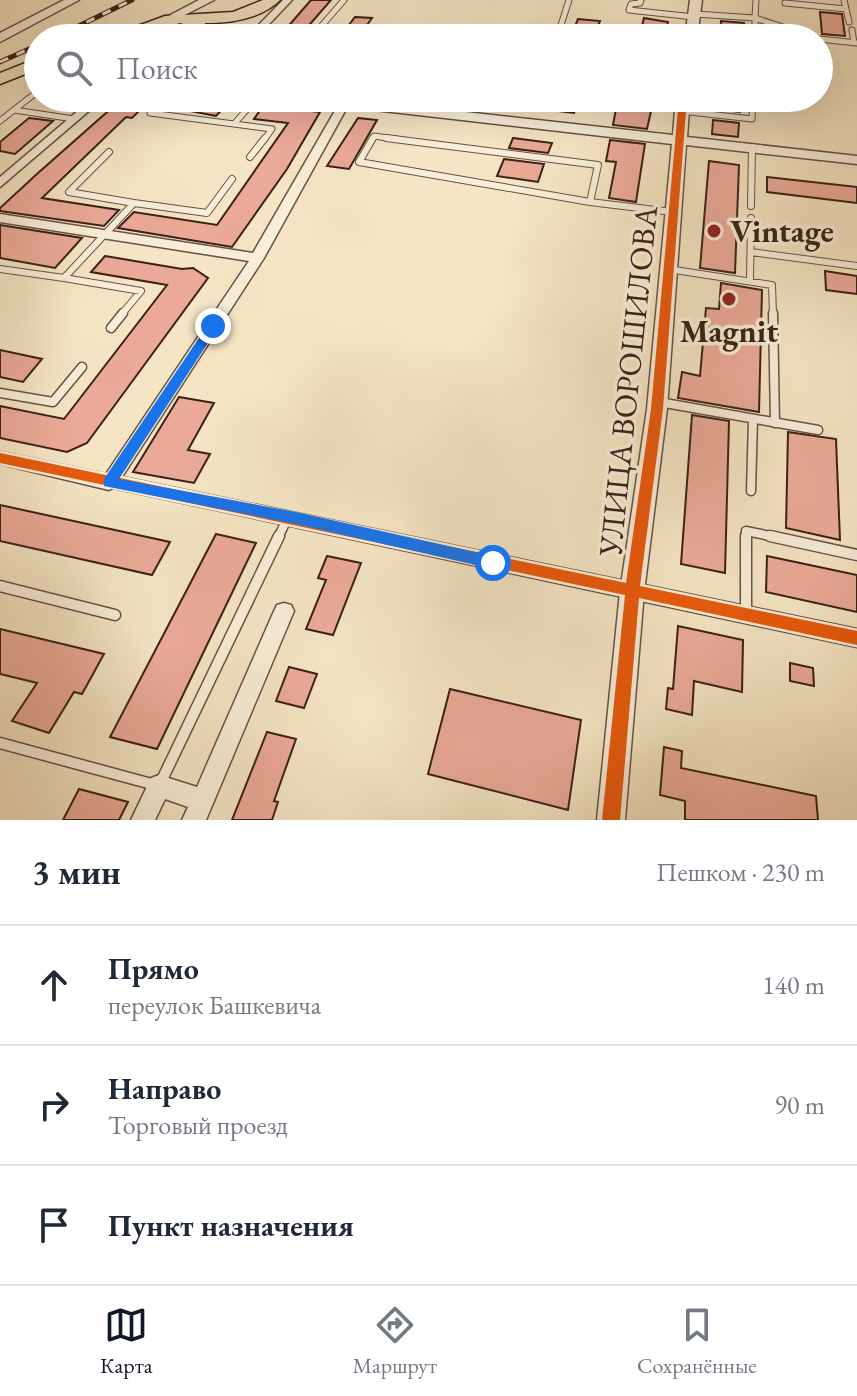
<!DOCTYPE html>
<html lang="ru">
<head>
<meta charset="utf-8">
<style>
  :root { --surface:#fff; --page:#f6f6f7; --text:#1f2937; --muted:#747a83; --line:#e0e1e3; --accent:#111827 }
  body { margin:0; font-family:"EB Garamond",serif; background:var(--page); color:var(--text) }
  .stop { position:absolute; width:24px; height:24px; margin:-18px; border:6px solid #1a73e8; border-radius:50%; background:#fff }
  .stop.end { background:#1a73e8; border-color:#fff; box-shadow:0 2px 8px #0008 }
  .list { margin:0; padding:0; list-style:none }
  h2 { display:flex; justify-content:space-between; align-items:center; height:104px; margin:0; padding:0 32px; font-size:34px }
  h2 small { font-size:26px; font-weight:400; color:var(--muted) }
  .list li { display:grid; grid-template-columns:52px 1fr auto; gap:24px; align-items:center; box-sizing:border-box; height:120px; padding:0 32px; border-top:2px solid var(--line) }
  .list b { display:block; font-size:30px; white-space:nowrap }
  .list p { margin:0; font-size:26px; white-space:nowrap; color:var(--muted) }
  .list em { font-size:26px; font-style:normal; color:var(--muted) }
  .icon { flex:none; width:44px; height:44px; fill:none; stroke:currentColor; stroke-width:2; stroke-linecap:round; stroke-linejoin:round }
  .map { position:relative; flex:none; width:857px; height:820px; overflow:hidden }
  .search { position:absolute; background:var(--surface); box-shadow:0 8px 32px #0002; left:24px; right:24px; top:24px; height:88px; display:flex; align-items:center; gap:20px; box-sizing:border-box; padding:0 28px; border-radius:44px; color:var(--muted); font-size:30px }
  .sheet { height:464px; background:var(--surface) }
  nav { display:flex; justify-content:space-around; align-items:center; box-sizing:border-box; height:112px; border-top:2px solid var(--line); background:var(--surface); font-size:22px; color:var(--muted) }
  nav a { display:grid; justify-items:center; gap:4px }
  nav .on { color:var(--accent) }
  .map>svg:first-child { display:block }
  .building { fill:#ebaa98; stroke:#3a2016; stroke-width:2 }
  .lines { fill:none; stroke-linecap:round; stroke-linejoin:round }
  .service-far3-casing { stroke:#695142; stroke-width:7 }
  .service-far2-casing { stroke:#695142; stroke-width:8 }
  .service-far1-casing { stroke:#695142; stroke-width:11 }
  .service-casing { stroke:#695142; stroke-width:13 }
  .minor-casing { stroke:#695142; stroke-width:3 }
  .tertiary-casing { stroke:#695142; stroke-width:3 }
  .primary-casing { stroke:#3a2016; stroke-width:3 }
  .service-far3 { stroke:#f8eed9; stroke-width:5 }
  .service-far2 { stroke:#f8eed9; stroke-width:6 }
  .service-far1 { stroke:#f8eed9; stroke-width:8 }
  .service { stroke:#f8eed9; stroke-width:10 }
  .minor { fill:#f8eed9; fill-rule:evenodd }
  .tertiary { fill:#f8eed9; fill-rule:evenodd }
  .primary { fill:#f5e5c4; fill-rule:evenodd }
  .rail-casing { stroke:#3a2016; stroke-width:5 }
  .rail { stroke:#f8eed9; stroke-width:3; stroke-dasharray:9; stroke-linecap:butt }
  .cycleway-casing { stroke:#f8eed9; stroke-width:5 }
  .cycleway { fill:#e8590c; fill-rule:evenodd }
  .route { fill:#1a73e8 }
  .poi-dot { fill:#8f2418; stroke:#f8eed9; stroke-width:3 }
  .labels { text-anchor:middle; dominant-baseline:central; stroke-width:7; stroke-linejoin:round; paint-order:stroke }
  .poi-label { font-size:32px; font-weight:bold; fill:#3a2016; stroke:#f8eed9; text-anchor:start }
  .street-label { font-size:32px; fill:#3a2016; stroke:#f8eed9 }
</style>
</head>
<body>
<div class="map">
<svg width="857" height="820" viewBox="0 0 857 820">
  <rect width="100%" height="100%" fill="#f5e5c4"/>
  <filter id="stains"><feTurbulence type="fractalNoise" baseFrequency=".0025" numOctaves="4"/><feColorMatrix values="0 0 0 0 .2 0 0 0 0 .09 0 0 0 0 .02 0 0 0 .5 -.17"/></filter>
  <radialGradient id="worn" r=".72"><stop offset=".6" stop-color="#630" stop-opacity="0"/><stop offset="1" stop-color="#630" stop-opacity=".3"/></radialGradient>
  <!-- building -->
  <path class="building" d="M311,0H331L298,38H278Z
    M820,12L842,14L845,36L822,34Z
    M355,17L372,18L358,38H339Z
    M644,18L668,22L665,38H639Z
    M578,19L600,21L593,38H570Z
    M721,21L744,23L743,38H720Z
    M123,98H152L132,118L126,117L42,198L119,210L104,226L0,211V208L38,173Z
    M169,98H217L231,100L216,116L169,107Z
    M525,98H579L574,113L524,107Z
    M626,98H654L647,129L613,125L616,109L624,110Z
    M715,98H741L740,112L714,109Z
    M263,106L320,112L287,169L232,247L118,228L134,212L217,225L288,123L254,119Z
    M29,118L53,121L15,154L0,151V142Z
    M358,118L377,120L349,169L327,166Z
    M713,120L739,123L738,137L712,134Z
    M513,138L552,143L548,153L509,148Z
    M610,140L645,144L636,202L609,198L616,162L606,161Z
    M504,159L544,164L538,182L497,176Z
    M709,161L739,165L735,273L700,268Z
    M767,177L857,187V203L767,192Z
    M0,225L82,238L55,268L0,258Z
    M105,256L182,269L193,268L208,278L87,443L67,452L0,438V406L64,419L167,285L91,272Z
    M825,271L857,276V294L826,290Z
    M721,283L762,290L759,412L678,398L682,372L700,376L706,308L719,309Z
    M0,350L42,359L23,382L0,377Z
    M179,397L214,403L188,450L210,454L194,483L133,472Z
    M692,415L729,421L725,573L681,564Z
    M788,432L836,439L840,540L786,528Z
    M0,505L170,542L152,575L0,541Z
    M216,534L256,543L157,749L110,737Z
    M327,556L361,563L333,635L306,629L326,580L318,578Z
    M767,556L857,575V612L766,592Z
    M678,626L743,640L742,692L694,681L692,715L666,709L668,688L673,689Z
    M0,629L104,654L82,694L74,692L49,733L12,721L37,683L0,674Z
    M790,663L813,668L814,686L790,681Z
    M289,667L317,674L304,708L276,701Z
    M450,689L581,720L568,810L428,774Z
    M267,732L296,739L274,801L278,802L272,820H232Z
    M664,747L682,751L681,768L816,796L818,820H685V801L660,795Z
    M79,789L128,802L119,820H63Z"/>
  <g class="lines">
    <defs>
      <path id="service-far3" d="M641,0L640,3L631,4L629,10L694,17
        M756,0L755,18L816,38
        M785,3L846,9L844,0
        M846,9L849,22
        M695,14L755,18V38
        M561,25L569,0
        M852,30L854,43
        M311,38L344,0
        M613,38L616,28L634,30L633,38
        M819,39L857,43
        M38,91L14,110L74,119
        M595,98V101L611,103L612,98
        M681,111L752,119L753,98
        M150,113L234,124L257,98
        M0,121L14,110
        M234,124L272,129L264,140
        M372,140L374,136L402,140"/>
      <path id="service-far2" d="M373,138L359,162L590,202
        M386,138L598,165L590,202
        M109,152L69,192L134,203
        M250,157L265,138
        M590,202L672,212
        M751,206L752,147
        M751,252L857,266
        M0,269L64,278L134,203L207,213L232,179
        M668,269L772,285L773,315
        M64,278L141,291L121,315
        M750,281L751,218"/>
      <path id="service-far1" d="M773,313L775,423
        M111,328L123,313
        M0,393L53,402L82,367
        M659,402L818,430
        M751,491L753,419
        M278,538L288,517
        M746,538V531L780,538"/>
      <path id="service" d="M746,536V615
        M770,536L857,555
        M0,586L115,615
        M0,743L159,786L279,536"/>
      <path id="minor" d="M283,0H292L256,38H246Z
        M93,98H104L0,187V177Z
        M345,99L350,102L264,258L122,477L857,629V647L113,488L109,490L0,464V452L106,474L249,261L0,222V214L253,253L340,102Z
        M284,603L291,605L294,611L206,820H182L188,807L165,799L155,820H131L151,778L159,775L197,787L274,611L277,605Z"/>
      <path id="tertiary" d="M64,0H79L0,42V33Z
        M199,0H214L169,23L159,21Z
        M690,0H702L697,38H685Z
        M152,25L162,27L156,38H144Z
        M297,98H340L673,135L676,98H690L687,137L857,156V164L686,145L667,409L644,592L625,820H597L620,592L647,409L672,144L304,102Z"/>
      <path id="primary" d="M263,0H280C261,19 231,23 205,23L204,31L185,38H165L149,32L129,38H105L165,16L233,12ZM180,23L191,26L175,31L164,28Z
        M38,58V69L0,84V73Z"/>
    </defs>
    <!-- service-far3 casing -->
    <use href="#service-far3" class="service-far3-casing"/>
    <!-- service-far2 casing -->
    <use href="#service-far2" class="service-far2-casing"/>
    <!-- service-far1 casing -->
    <use href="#service-far1" class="service-far1-casing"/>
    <!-- service casing -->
    <use href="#service" class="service-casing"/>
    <!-- minor casing -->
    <use href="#minor" class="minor-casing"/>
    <!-- tertiary casing -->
    <use href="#tertiary" class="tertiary-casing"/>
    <!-- primary casing -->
    <use href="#primary" class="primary-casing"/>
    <!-- service-far3 -->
    <use href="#service-far3" class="service-far3"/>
    <!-- service-far2 -->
    <use href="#service-far2" class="service-far2"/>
    <!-- service-far1 -->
    <use href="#service-far1" class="service-far1"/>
    <!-- service -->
    <use href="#service" class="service"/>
    <!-- minor -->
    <use href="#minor" class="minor"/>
    <!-- tertiary -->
    <use href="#tertiary" class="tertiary"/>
    <!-- primary -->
    <use href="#primary" class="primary"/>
    <defs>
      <path id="rail" d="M54,38L132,0
        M0,62L38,45"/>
    </defs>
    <!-- rail casing -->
    <use href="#rail" class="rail-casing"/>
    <!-- rail -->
    <use href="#rail" class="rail"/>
    <defs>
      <path id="cycleway" d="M679,98H687L663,409L640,586L857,631V645L639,598L620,820H602L625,595L0,463V453L626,583L651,409Z"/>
    </defs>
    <!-- cycleway casing -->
    <use href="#cycleway" class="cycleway-casing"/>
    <!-- cycleway -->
    <use href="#cycleway" class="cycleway"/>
  </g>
  <!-- route -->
  <path class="route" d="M213,322L219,326L119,479L296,512L493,556L499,558V567L493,569L296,524L104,486V479L209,323Z"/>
  <!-- markers -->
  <g class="poi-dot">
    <circle cx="714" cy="231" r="8"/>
    <circle cx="729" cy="299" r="8"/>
  </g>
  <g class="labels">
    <!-- poi labels -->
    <g class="poi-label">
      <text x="730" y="231">Vintage</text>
      <text x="729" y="331" text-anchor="middle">Magnit</text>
    </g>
    <!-- street labels -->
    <g class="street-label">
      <text transform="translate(628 381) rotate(-84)">УЛИЦА ВОРОШИЛОВА</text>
    </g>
  </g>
  <rect width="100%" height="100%" filter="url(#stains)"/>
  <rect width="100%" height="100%" fill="url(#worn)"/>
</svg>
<div class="stop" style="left:493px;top:563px"></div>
<div class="stop end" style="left:213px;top:326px"></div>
<div class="search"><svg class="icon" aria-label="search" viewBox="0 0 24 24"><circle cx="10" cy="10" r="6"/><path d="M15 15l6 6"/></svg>Поиск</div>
</div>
<section class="sheet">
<h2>3 мин<small>Пешком · 230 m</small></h2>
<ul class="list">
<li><svg class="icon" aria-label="ahead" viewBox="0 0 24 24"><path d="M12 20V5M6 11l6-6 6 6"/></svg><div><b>Прямо</b><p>переулок Башкевича</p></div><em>140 m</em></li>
<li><svg class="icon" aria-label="right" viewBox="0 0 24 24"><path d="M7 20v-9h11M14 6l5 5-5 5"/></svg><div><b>Направо</b><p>Торговый проезд</p></div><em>90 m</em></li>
<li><svg class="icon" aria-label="arrive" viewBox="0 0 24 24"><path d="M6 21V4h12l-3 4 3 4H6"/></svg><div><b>Пункт назначения</b></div></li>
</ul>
</section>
<nav>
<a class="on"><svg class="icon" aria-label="map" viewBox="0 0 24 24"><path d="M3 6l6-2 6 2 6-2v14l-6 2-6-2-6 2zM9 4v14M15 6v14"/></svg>Карта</a>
<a><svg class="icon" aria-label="directions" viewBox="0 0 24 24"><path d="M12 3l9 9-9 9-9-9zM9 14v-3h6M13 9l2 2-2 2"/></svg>Маршрут</a>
<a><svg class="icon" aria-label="saved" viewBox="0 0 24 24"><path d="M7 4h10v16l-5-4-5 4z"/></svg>Сохранённые</a>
</nav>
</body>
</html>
